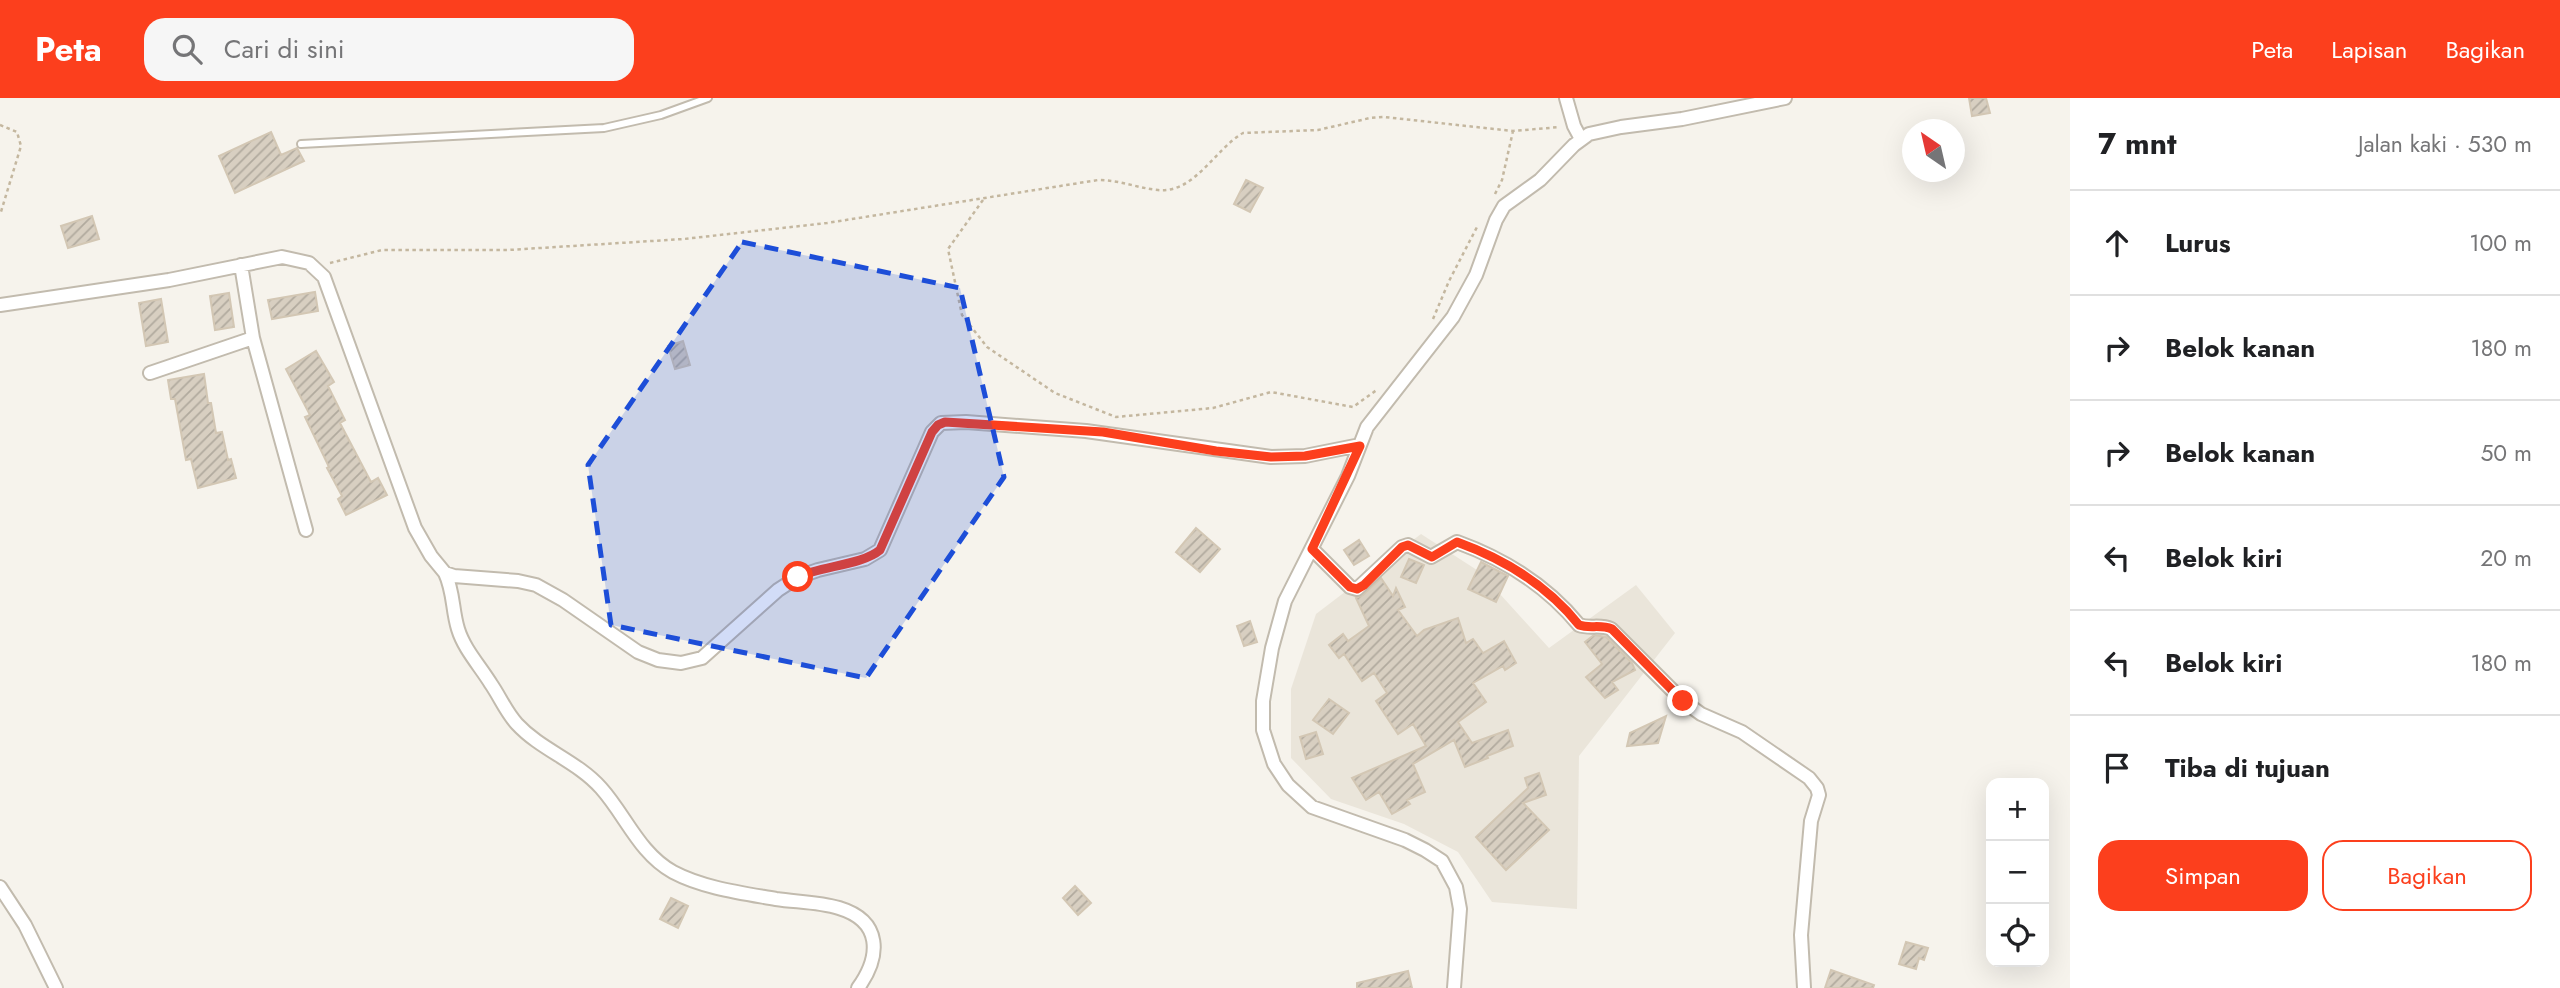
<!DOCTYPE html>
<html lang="id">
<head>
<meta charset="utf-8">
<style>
  :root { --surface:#fff; --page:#f6f6f6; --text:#202124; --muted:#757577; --line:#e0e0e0; --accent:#fc3f1d }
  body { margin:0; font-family:Jost,sans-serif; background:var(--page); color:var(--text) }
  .controls { position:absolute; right:21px; bottom:21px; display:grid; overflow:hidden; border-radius:14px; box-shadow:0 7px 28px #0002 }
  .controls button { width:63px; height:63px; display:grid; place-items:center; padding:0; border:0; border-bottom:2px solid var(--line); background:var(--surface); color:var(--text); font:35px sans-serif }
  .compass { position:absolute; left:1902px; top:21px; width:63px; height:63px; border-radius:50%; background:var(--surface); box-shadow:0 7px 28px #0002; rotate:326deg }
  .stop { position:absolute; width:21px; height:21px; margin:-16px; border:5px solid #fc3f1d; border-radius:50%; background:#fff }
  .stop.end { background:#fc3f1d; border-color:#fff; box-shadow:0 2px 7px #0008 }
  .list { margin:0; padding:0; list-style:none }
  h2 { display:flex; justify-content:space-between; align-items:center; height:91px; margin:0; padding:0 28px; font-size:30px }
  h2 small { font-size:23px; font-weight:400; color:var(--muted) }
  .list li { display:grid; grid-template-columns:46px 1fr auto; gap:21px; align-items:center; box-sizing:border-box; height:105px; padding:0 28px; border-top:2px solid var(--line) }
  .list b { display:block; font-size:26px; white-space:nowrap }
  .list em { font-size:23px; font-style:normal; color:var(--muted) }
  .actions { display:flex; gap:14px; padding:21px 28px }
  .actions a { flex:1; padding:16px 0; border:2px solid var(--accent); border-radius:21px; text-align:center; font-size:24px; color:var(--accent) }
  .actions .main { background:var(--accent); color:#fff }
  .icon { flex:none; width:38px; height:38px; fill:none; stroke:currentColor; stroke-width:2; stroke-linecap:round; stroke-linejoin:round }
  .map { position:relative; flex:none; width:2070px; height:890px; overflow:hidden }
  header { display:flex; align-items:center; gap:42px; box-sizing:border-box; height:98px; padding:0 35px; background:var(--accent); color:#fff }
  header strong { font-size:33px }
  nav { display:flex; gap:38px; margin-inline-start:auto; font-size:24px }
  .search { width:490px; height:63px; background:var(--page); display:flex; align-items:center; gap:18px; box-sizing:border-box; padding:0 24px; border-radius:21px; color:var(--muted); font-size:26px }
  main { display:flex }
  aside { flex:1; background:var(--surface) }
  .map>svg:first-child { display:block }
  .residential { fill:#eae5da }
  .building { fill:url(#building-hatch); stroke:#d3c7b4; stroke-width:2 }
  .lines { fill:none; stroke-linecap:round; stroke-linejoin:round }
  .lane-casing { stroke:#c2bbae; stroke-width:10 }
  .street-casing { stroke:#c2bbae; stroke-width:16 }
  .path { stroke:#c4b79f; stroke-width:2.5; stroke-dasharray:3.5 3.5; stroke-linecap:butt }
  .lane { stroke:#fff; stroke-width:6 }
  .street { stroke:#fff; stroke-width:12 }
  .route { stroke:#fc3f1d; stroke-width:9 }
  .marked { fill:#1d4ed8; fill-opacity:0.2; stroke:#1d4ed8; stroke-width:5; stroke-dasharray:14 9; stroke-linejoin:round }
</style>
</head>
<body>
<header>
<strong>Peta</strong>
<div class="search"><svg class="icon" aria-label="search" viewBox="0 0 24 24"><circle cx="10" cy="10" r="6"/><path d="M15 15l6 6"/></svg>Cari di sini</div>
<nav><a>Peta</a><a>Lapisan</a><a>Bagikan</a></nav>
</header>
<main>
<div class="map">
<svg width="2070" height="890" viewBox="0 0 2070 890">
  <defs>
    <pattern id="building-hatch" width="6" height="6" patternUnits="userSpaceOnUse" patternTransform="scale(1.75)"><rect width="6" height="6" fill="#d8cfc1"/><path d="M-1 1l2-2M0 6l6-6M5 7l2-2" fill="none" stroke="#b1aa9e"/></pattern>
  </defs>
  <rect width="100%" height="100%" fill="#f6f3ec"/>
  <!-- residential -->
  <path class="residential" d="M1421,436L1480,474L1549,550L1636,487L1675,535L1579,658L1577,811L1492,804L1458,754L1404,726L1331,701L1291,660V591L1316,516Z"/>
  <!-- building -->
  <path class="building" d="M1969,0H1986L1990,15L1972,18Z
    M271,34L281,57L297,50L304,63L235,95L219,58Z
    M1246,82L1263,90L1250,114L1234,106Z
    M92,118L99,141L68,150L61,128Z
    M315,194L318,213L272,221L268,202Z
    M229,195L234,229L215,232L210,198Z
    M161,201L168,244L146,248L139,205Z
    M683,243L690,267L675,271L668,248Z
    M316,253L334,284L328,288L345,322L340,325L371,384L378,380L387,397L346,417L338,401L342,398L327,370L329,369L305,319L310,317L286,271Z
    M204,276L208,305H211L216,335L222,334L228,362L231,361L236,380L198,390L191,361L186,362L175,301H171L168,282Z
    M1196,430L1220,451L1200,474L1176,454Z
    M1359,442L1369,458L1354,467L1344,452Z
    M1409,461L1424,467L1416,485L1401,479Z
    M1481,464L1508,478L1496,504L1468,491Z
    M1381,480L1393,498L1396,490L1405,509L1398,512L1417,538L1424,532L1458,520L1466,545L1473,541L1483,555L1504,543L1516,565L1505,572L1503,568L1473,585L1486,604L1458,624L1472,645L1508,632L1513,648L1487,658L1488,660L1465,669L1454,642L1413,666L1425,694L1407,702L1410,706L1392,716L1379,694L1366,702L1352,680L1426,648L1413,626L1398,636L1376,603L1387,595L1374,575L1362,583L1344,556L1339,560L1329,547L1343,536L1348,543L1369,528L1356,500L1363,497Z
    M1250,523L1257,544L1244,548L1237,528Z
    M1594,537L1606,539L1632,565L1635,572L1612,584L1618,592L1605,600L1586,579L1602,566L1585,544Z
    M1329,601L1349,615L1333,636L1313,622Z
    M1666,618L1658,645L1627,648L1630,635Z
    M1316,634L1323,656L1306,661L1300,639Z
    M1539,675L1546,697L1523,705L1549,732L1506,772L1476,739L1528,690L1525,680Z
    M1075,788L1091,805L1078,817L1063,800Z
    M671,800L688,808L678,830L660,821Z
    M1906,844L1928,850L1924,862L1919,860L1916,871L1899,866Z
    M1831,872L1874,887L1873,890H1825Z
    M1408,873L1412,890H1357V885Z"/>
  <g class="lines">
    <defs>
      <path id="lane" d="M301,46L604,30L661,17L708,0"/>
      <path id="street" d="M1566,0L1574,28L1581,41
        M241,167L253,240L306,432
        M0,207L169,182L282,159L309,165L324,179L415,430L431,458L445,475L454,478L518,483L536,487L563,502L638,554L658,562L681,565L702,560L778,492L798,479L818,472L865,461L880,452L932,334L941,325L966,324L1086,333L1271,359L1305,358L1360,347
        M150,275L253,240
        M1312,451L1350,489L1357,491L1402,449L1408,447L1431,459L1457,444C1504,461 1547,488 1579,527C1590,531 1600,526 1611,531L1683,603L1701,616L1742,634L1809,680L1817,690L1819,697L1811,723L1801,837L1804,890
        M445,475C454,494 452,512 458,531C464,551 480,568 491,586C500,599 506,614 517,626C541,652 577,663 601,690C626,718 639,755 673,774C703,790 742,795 776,801C796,804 819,804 839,810C882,823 881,858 858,890
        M0,789L25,827L56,890
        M1454,890L1460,811L1456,789L1442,763L1425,752L1405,742L1312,709L1288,687L1274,666L1263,632V603L1272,550L1285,503L1348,378L1367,329L1453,219L1476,177L1496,122L1504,108L1540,82L1574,47L1589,36L1621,29L1682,21L1785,0"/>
    </defs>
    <!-- lane casing -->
    <use href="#lane" class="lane-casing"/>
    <!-- street casing -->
    <use href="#street" class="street-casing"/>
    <!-- path -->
    <path class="path" d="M0,27L17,34L21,48L0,117
      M1495,96L1502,82L1513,33
      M983,102L948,151L962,217L987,249L1055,295L1116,319L1213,310L1271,294L1353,309L1378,291
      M330,165L382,152H508L684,141L827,125L1098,82C1120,82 1137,90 1158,92C1194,96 1215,51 1243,35L1318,32L1370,20L1384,19L1513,33L1560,29
      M1433,221L1449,183L1477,129"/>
    <!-- lane -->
    <use href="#lane" class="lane"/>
    <!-- street -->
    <use href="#street" class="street"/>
  </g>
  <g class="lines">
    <!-- route -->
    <path class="route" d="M798,479C822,468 862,467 880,452L932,334L938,327L945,324L1103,334L1216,353L1271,359L1305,358L1360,348L1312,451L1350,489L1357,491L1364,487L1402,449L1408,447L1432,459L1457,444C1504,461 1547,487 1579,527C1590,531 1600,526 1612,531L1683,603"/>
  </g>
  <!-- marked area -->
  <path class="marked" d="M742,144L960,190L1004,379L866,580L611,527L588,367Z"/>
</svg>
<div class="controls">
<button>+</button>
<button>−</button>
<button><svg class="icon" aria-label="locate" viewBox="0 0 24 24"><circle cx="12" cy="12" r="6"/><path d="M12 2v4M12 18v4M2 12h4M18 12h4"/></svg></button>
</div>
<svg class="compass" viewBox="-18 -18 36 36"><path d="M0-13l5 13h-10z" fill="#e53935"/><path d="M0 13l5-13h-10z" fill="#757577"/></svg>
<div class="stop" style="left:798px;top:479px"></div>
<div class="stop end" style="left:1683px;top:603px"></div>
</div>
<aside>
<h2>7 mnt<small>Jalan kaki · 530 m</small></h2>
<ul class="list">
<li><svg class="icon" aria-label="ahead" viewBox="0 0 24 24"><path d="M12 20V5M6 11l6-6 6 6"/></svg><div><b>Lurus</b></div><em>100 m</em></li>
<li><svg class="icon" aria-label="right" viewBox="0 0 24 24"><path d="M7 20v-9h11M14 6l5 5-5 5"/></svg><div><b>Belok kanan</b></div><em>180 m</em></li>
<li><svg class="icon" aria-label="right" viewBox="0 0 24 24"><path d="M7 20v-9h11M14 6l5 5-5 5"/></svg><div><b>Belok kanan</b></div><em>50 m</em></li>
<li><svg class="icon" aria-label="left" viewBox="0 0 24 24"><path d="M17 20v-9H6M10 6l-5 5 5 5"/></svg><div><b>Belok kiri</b></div><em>20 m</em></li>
<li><svg class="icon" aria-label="left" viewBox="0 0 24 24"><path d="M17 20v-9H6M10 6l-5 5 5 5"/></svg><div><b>Belok kiri</b></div><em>180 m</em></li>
<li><svg class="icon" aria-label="arrive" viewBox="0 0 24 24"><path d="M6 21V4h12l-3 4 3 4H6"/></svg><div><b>Tiba di tujuan</b></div></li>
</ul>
<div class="actions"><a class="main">Simpan</a><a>Bagikan</a></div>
</aside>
</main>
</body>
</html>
